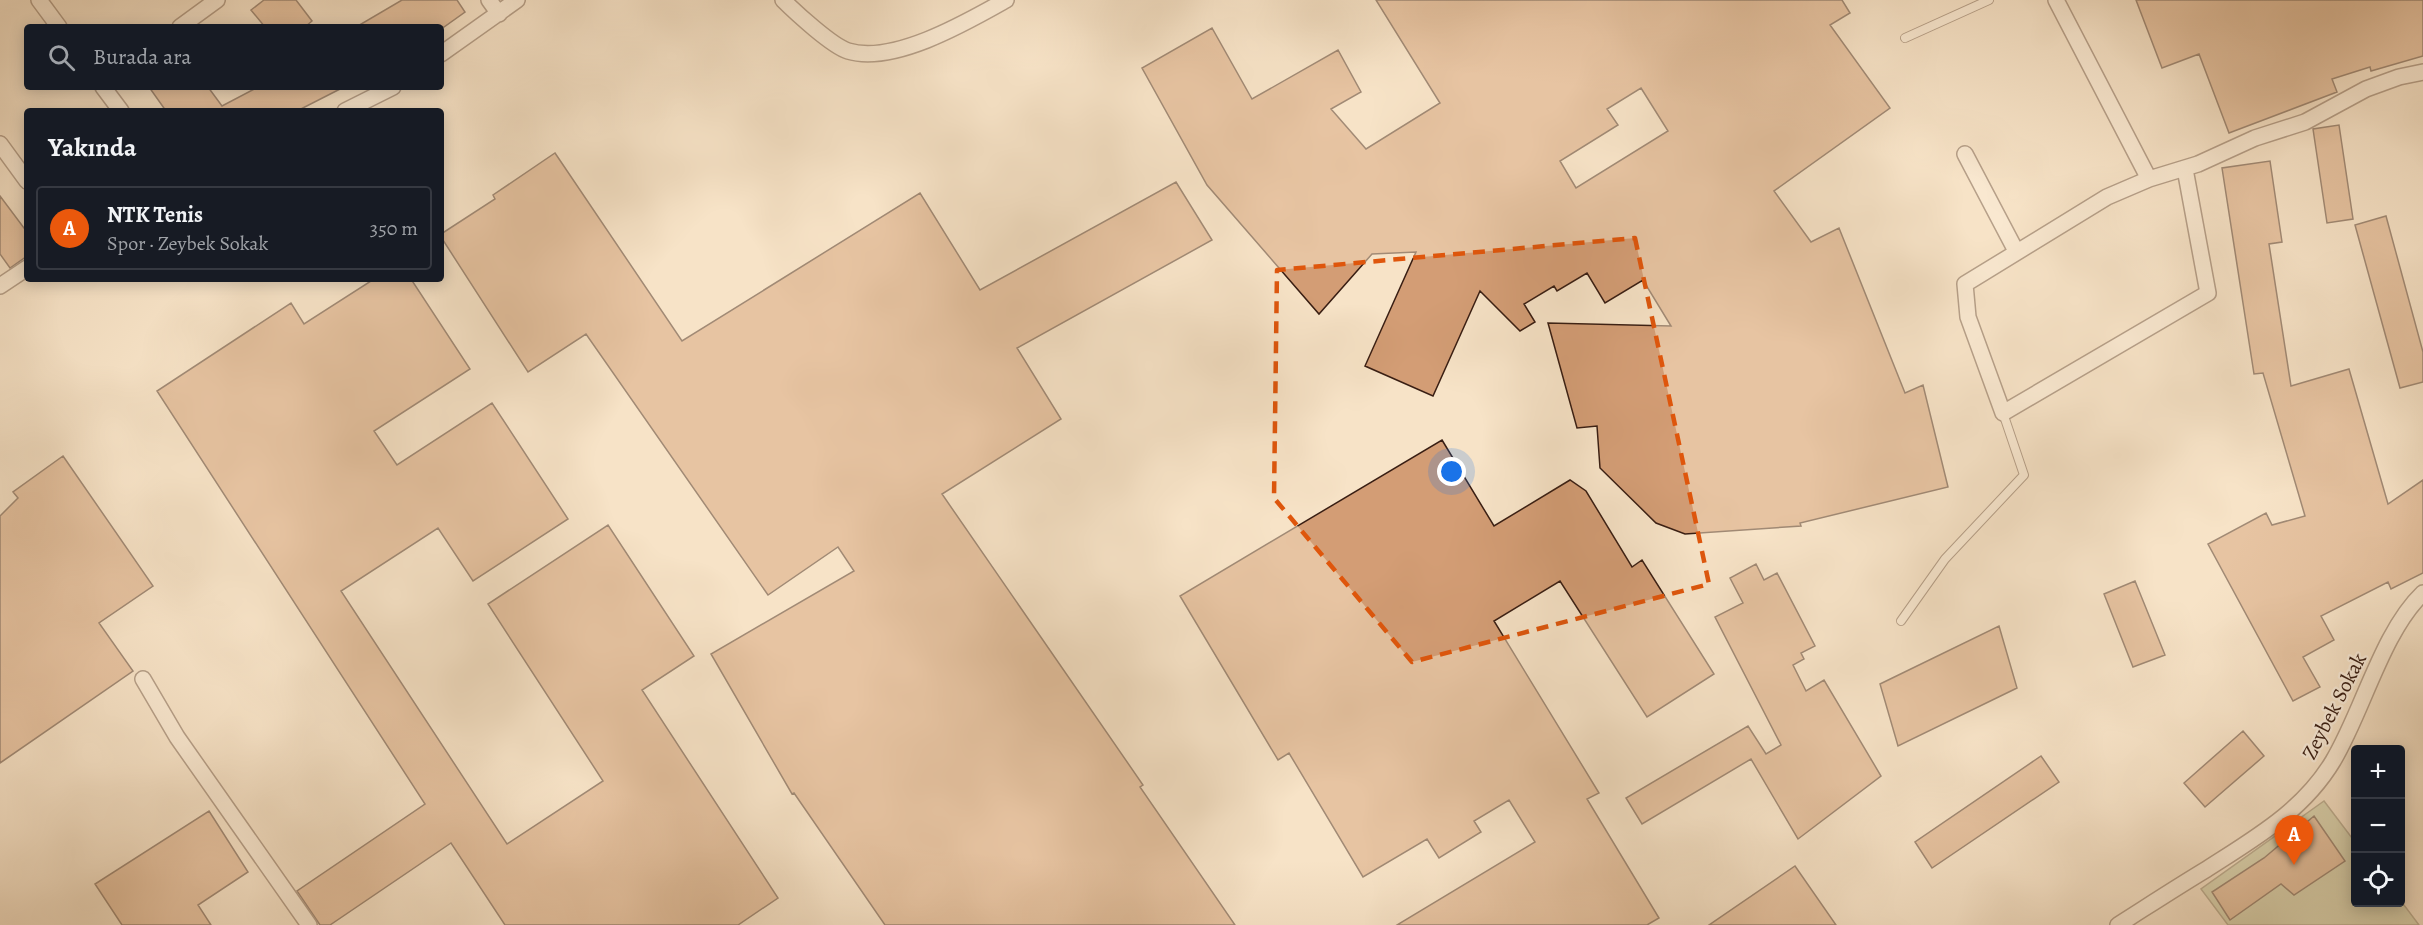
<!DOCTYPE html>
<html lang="tr">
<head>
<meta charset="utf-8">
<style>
  :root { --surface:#171b24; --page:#242831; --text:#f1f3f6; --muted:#9ea1a6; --line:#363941; --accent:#ea580c }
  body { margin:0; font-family:Alegreya,serif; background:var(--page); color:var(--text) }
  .controls { position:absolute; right:18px; bottom:18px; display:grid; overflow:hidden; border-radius:6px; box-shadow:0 3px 15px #0003 }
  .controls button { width:54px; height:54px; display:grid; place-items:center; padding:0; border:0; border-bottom:2px solid var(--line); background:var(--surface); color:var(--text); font:30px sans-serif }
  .you { position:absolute; left:1452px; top:472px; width:21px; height:21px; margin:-15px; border:4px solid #fff; border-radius:50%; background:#1a73e8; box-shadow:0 0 0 9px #1a73e833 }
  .badge { display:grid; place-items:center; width:39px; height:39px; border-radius:50%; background:var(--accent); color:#fff; font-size:20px; font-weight:700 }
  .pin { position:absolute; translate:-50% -50px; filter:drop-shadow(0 2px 3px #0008) }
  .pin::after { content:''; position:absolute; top:32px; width:21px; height:18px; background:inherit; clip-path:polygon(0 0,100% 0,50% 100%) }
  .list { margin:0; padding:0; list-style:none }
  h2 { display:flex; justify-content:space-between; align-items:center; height:78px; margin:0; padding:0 24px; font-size:26px }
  h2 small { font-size:20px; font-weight:400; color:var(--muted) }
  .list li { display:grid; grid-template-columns:39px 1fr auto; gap:18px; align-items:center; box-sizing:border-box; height:84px; margin:0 12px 12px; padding:0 12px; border:2px solid var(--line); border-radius:6px }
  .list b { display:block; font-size:22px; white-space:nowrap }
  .list p { margin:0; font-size:20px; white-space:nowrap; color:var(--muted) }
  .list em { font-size:20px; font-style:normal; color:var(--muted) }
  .icon { flex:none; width:33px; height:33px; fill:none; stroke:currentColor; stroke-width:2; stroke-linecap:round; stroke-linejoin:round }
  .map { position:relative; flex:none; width:2423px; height:925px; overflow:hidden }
  .search { position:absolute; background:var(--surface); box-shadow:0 3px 15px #0003; left:24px; top:24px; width:420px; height:66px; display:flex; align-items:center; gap:15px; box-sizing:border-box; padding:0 21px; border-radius:6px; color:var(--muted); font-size:22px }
  .panel { position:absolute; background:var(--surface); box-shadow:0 3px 15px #0003; left:24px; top:108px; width:420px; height:174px; border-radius:6px }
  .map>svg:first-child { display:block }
  .green { fill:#bac498; stroke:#7a7156; stroke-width:1.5 }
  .building { fill:#d39d75; stroke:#391e13; stroke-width:1.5; fill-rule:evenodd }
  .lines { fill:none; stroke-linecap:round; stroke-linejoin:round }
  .service-casing { stroke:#684f40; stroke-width:10 }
  .minor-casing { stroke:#684f40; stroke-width:18 }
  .service { stroke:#faeddb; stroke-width:8 }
  .minor { stroke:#faeddb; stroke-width:15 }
  .marked { fill:none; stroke:#df560c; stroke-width:4.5; stroke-dasharray:12 8; stroke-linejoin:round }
  .labels { text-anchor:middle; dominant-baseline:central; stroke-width:4.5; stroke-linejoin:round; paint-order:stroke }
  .street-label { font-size:21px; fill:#391e13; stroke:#faeddb }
</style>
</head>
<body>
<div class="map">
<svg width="2423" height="925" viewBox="0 0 2423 925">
  <rect width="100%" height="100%" fill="#f7e3c7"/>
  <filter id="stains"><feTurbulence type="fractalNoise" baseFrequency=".00333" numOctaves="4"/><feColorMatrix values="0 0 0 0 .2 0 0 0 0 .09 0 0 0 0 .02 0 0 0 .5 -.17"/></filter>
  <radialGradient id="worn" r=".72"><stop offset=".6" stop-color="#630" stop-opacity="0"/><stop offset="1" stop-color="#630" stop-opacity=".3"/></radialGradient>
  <!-- green -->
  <path class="green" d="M2324,801L2355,842L2356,902L2401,901L2419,925H2228L2201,889Z"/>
  <!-- building -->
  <path class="building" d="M264,0H296L312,21L305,27H265L251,10Z
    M402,0H457L465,12L444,27H356Z
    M1376,0H1842L1850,13L1830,25L1890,108L1774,191L1811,242L1839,228L1905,393L1923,385L1948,487L1800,523L1801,526L1685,534L1656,523L1600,468L1597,426L1577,428L1548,323L1671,326L1643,280L1605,303L1587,273L1557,291L1554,286L1524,304L1535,322L1520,331L1480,291L1433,396L1365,366L1416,252L1372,254L1319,314L1207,185L1142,68L1212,28L1252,99L1338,50L1361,92L1331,109L1366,149L1440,103ZM1641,88L1668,131L1576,188L1560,161L1618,125L1607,109Z
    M2136,0H2423V56L2371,71L2370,67L2332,79L2337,92L2229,133L2199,54L2162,68Z
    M149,87H208L222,106L258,87H344L297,111H166Z
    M2339,125L2353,219L2327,223L2313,129Z
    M555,153L682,341L920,193L980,290L1176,182L1212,240L1017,348L1061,419L942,494L1143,785L1140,787L1235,925H885L794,793L792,794L711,654L854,571L838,547L768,595L586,334L528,372L441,237V234L495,199L493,195Z
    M2270,161L2282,242L2269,244L2291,386L2349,369L2388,504L2423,480V573L2391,589L2388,582L2321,616L2334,640L2303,657L2320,687L2293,701L2208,544L2266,513L2272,525L2305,516L2263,373L2254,374L2222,168Z
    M0,196L27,232V256L10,268L0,254Z
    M2386,216L2423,352V382L2400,388L2355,225Z
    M374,279H411L470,369L374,431L397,465L492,403L568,519L473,581L438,528L341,591L507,844L603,781L488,604L608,525L694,656L642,690L778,898L738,925H505L451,843L330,925H320L297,891L425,804L157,391L291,303L304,324Z
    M1442,440L1494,526L1570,480L1586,491L1632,567L1642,560L1714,674L1647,717L1560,581L1494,621L1599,793L1587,799L1659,918L1647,925H1397L1535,842L1509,800L1474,821L1481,832L1439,858L1427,839L1363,877L1289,753L1278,760L1180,596Z
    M63,456L153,586L99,623L133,671L0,763V516L18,498L13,492Z
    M1756,564L1764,580L1777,573L1815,646L1801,653L1804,659L1793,665L1806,691L1824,680L1881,776L1798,839L1751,759L1642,824L1626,798L1748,726L1766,754L1781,745L1715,617L1743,603L1730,578Z
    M2135,581L2165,655L2133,667L2104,594Z
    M1999,626L2017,688L1898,746L1880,684Z
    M2243,731L2264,756L2205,807L2184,783Z
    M2041,756L2059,782L1932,868L1915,842Z
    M209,811L248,872L198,905L211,925H122L95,884Z
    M2314,816L2345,861L2294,895L2281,884L2230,920L2212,892L2264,858Z
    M1795,866L1836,925H1709Z"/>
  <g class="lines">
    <defs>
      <path id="service" d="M1905,38L1989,0
        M1901,621L1945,559L2024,475L2003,413"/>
      <path id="minor" d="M39,0L59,27
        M489,0L499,14
        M783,0C795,12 832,46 848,51C893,65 967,22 1006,0
        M2056,0L2149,179
        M180,27L217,0
        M441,54L517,0
        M103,87L121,111
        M345,111L393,87
        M0,144L27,181
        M1965,154L2016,251
        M2185,169L2208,293L2003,413L1968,317L1965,284L2107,197L2149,179L2198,164L2255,138L2305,122L2366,89L2399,77L2423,72
        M0,286L27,268
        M143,679L177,737L309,925
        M2118,925C2148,906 2177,887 2207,869C2255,838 2303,811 2333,761C2363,711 2382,632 2423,593"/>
    </defs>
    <!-- service casing -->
    <use href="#service" class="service-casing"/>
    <!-- minor casing -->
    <use href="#minor" class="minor-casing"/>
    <!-- service -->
    <use href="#service" class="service"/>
    <!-- minor -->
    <use href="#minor" class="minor"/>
  </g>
  <!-- marked area -->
  <path d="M0 0H2423V925H0ZM1635,238L1709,584L1412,662L1274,498L1277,270Z" fill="#f7e3c7" fill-opacity=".55" fill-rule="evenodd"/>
  <path class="marked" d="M1635,238L1709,584L1412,662L1274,498L1277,270Z"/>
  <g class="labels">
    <!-- street labels -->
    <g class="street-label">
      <text transform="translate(2334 706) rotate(-63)">Zeybek Sokak</text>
    </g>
  </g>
  <rect width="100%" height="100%" filter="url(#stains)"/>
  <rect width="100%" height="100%" fill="url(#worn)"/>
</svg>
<div class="controls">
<button>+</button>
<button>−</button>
<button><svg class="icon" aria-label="locate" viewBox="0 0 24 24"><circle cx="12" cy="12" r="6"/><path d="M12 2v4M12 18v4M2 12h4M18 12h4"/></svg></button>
</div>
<div class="you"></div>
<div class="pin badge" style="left:2294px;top:865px">A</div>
<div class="search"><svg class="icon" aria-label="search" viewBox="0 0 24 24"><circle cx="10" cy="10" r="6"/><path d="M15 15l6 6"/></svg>Burada ara</div>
<section class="panel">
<h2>Yakında<small></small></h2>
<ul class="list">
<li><span class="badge">A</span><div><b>NTK Tenis</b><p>Spor · Zeybek Sokak</p></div><em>350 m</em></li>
</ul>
</section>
</div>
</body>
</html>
